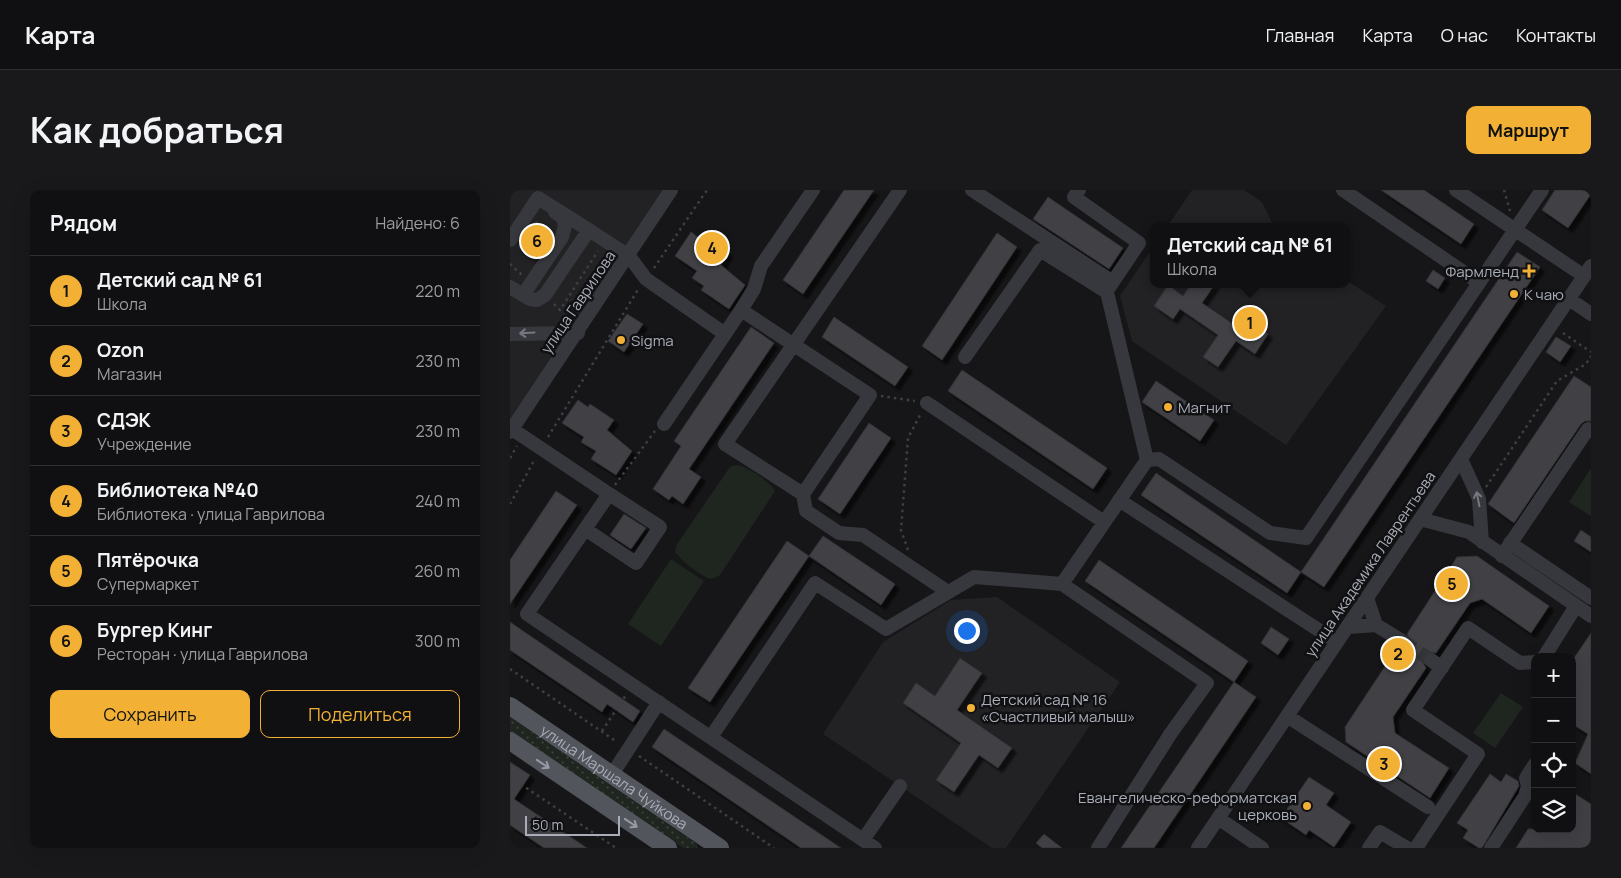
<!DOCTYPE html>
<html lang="ru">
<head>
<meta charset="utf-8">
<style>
  :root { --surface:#101012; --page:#19191b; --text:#f1f3f6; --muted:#9c9d9f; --line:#303032; --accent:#f2b134 }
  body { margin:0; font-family:Manrope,sans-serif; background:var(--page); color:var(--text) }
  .controls { position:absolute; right:15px; bottom:15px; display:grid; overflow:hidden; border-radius:10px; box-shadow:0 5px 20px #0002 }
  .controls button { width:45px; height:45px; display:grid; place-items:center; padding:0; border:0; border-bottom:1px solid var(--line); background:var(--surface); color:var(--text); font:25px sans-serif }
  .scale { position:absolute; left:15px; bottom:12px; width:95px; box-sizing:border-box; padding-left:5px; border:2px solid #a8adb8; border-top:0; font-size:14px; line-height:18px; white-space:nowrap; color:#a8adb8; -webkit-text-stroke:4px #111113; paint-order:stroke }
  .you { position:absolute; left:456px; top:440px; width:18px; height:18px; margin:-12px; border:4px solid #fff; border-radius:50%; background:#1a73e8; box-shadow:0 0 0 8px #1a73e833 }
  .badge { display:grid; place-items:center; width:32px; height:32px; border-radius:50%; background:var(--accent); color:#111; font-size:16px; font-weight:700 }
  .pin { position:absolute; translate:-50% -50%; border:2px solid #fff; box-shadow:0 1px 5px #0006 }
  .popup { position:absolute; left:640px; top:33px; width:200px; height:65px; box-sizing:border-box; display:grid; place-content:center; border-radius:10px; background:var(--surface); filter:drop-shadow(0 1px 4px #0005); font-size:16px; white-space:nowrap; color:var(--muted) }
  .popup b { font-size:19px; color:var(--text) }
  .popup::after { content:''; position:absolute; left:50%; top:100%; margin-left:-10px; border:10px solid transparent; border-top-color:var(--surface) }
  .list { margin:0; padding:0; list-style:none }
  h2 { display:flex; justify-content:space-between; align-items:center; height:65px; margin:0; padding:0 20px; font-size:21px }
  h2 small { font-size:16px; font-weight:400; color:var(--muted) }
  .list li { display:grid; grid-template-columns:32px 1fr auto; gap:15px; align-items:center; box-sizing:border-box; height:70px; padding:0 20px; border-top:1px solid var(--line) }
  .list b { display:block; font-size:19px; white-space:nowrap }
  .list p { margin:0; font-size:16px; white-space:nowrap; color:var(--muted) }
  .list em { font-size:16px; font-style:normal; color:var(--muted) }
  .actions { display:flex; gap:10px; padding:15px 20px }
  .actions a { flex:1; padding:11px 0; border:1px solid var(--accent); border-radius:10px; text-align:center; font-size:18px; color:var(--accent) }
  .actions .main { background:var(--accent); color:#111 }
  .icon { flex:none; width:28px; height:28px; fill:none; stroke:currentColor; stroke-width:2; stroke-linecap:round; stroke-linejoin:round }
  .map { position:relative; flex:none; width:1081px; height:658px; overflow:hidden; border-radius:10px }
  header { display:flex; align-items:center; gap:30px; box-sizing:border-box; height:70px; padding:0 25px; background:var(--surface); border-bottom:1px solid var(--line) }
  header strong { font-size:24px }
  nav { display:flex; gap:28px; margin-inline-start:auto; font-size:18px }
  .intro { display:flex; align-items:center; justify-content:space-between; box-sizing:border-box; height:120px; padding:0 30px }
  h1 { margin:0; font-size:35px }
  .button { padding:12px 22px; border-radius:10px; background:var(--accent); color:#111; font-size:18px; font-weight:700 }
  main { display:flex; gap:30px; padding:0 30px }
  aside { flex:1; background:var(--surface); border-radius:10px; box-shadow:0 5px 20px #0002 }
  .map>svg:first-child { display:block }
  .built { fill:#222225 }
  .grass { fill:url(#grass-dots) }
  .garden { fill:#1e261f }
  .building { fill:#404145; stroke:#303034; filter:url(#shadow) }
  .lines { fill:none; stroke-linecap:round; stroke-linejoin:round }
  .minor-tunnel { stroke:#333438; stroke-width:14; stroke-dasharray:14 7; stroke-linecap:butt }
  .path { stroke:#3d3f44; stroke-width:2.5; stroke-dasharray:2.5 4; stroke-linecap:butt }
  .minor { stroke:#37383d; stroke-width:14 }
  .major { stroke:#53555c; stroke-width:18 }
  .oneway { stroke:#757881 }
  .oneway2 { stroke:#979ba6 }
  .poi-dot { fill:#f2b134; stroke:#111113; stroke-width:2 }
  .labels { text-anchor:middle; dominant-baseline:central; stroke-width:5; stroke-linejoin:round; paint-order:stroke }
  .poi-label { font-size:15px; fill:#a8adb8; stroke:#111113; text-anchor:start }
  .street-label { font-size:15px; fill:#a8adb8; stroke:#111113 }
</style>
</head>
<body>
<header>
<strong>Карта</strong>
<nav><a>Главная</a><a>Карта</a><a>О нас</a><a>Контакты</a></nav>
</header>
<div class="intro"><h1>Как добраться</h1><a class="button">Маршрут</a></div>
<main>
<aside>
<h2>Рядом<small>Найдено: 6</small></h2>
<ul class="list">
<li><span class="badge">1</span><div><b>Детский сад № 61</b><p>Школа</p></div><em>220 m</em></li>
<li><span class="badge">2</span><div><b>Ozon</b><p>Магазин</p></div><em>230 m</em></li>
<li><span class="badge">3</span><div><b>СДЭК</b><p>Учреждение</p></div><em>230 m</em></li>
<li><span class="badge">4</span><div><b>Библиотека №40</b><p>Библиотека · улица Гаврилова</p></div><em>240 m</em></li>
<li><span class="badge">5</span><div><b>Пятёрочка</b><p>Супермаркет</p></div><em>260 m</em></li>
<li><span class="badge">6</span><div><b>Бургер Кинг</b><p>Ресторан · улица Гаврилова</p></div><em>300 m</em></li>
</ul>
<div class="actions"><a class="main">Сохранить</a><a>Поделиться</a></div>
</aside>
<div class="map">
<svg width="1081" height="658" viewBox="0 0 1081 658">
  <defs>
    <pattern id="grass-dots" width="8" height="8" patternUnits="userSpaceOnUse" patternTransform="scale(1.25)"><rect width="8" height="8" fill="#1e261f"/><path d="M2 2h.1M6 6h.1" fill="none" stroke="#3c433d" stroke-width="1.8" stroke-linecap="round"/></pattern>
    <filter id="shadow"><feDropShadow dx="4.5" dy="4.5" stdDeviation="1" flood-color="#0009"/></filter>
  </defs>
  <rect width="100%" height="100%" fill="#161618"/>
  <!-- built -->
  <path class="built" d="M0,0H155L0,232Z
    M682,0H734L752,12L764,37H657Z
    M644,56V94H836V90L876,116L776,255L622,151L610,106Z
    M487,407L610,492L496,658H482L313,544L373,452L441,410Z"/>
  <!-- grass -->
  <path class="grass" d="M0,527L187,654V658H173L0,543Z"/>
  <!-- garden -->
  <path class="garden" d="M226,275C239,277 258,290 265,301L210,385C206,387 203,390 198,388C188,384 172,371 165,362L167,354L220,277Z
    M1081,278V326L1059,312Z
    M161,369L194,391L151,456L118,434Z
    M991,503L1013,517L985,558L963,543Z"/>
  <!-- building -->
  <path class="building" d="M334,0H364L293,104L273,90Z
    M871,0H914L964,34L951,54Z
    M1045,0H1081V4L1058,38L1032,20Z
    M538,7L613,58L599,79L523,29Z
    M26,31L44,43L26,70L8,57Z
    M181,42L192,50L194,47L218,63L211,75L235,95L219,119L191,100L194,96L182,88L187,81L165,66Z
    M487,43L507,57L432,170L412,156Z
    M1007,62L1030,77L814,397L791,382Z
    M923,80L935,88L928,99L916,91Z
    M681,94H705L692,113L729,138L735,128L758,144L745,164L726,151L708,177L693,167L708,145L670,119L663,129L644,116L658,95L673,106Z
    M117,124L133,134L114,162L98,151Z
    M324,127L398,177L385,196L312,147Z
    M241,137L264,153L179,279L191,287L173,314L162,306L159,310L143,299L171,256L164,251Z
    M1046,147L1061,156L1050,172L1036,162Z
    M452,180L597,278L583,299L438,201Z
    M1064,186L1081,197V231H1075L1071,234L1004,333L978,314Z
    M646,191L704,230L690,251L632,212Z
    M68,210L78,217L80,214L104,230L97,240L122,261L106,285L81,269L86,261L71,252L74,247L52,233Z
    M359,233L381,248L330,324L308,309Z
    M646,283L791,382L777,403L631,305Z
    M46,301L67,315L0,414V370Z
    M114,324L136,338L121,359L100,345Z
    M1071,340L1081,347V362L1064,351Z
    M313,346L385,394L371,415L299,366Z
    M277,351L299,366L200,512L178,498Z
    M967,366L1039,416L1021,443L972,409L960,413L926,463L918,462L914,465L913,473L916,478L883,527L885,543L939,578L920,608L836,552L835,537L887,458L892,460L899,456L901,451L897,444L947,367Z
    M589,370L738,471L724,492L575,391Z
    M0,432L130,521L123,532L97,514L92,522L0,460Z
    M761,437L779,449L768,465L751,453Z
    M1081,443V584L1065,573L1078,544L1062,534V471Z
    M450,468L472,483L447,520L502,558L488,578L469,565L444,602L426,590L451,553L393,513L406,493L425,506Z
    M724,492L746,507L644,658H611Z
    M154,539L331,658H291L142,557Z
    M0,572L20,585L4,609L77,658H34L0,635Z
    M980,584L991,592L996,584L1008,591L1009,596L972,658H969L953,648L958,640L947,633Z
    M799,587L824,603L816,615L841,632L824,657L799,640L796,645L771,628Z
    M1062,602L1081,614V658H1006L1018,639H1062Z
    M534,644L552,658H532L526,653Z"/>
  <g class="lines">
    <!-- minor-tunnel -->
    <path class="minor-tunnel" d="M892,451L921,470"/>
    <!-- path -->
    <path class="path" d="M994,0L1000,21
      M0,74L12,85
      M144,78L197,0
      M44,114L50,120L88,61
      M1053,143L1081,162
      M371,206L405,211
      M38,247L129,98
      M0,268L7,256
      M105,295L145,241
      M976,297L1047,191L1076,174L1081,166
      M0,314L25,269
      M398,360L391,340L398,248L410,225
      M0,479L107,552
      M92,541L116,505
      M129,566L264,658
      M0,587L106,658"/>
    <!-- minor -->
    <path class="minor" d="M462,0L603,92
      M569,0L564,7L629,53L598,99
      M833,0L968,92
      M946,0L1074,86
      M79,40L119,66L136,89L215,144L231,120L360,205L293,304L215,254L390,0
      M0,50L28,8L79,40L35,105L27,110L20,109L0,97
      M13,105L52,47L55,36L53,28L45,22
      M1059,109L1081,124
      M231,120L244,99L251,76L303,0
      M0,144L68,143
      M455,167L530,60L597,102L637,270
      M417,213L594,332
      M154,234L215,144
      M2,239L99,304L17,424L365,658
      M0,242L161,0
      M951,269L969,309L972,352
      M293,304L296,321L329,343L353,345L438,402
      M609,310L827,452
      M910,329L959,342L1081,426
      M75,339L126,373L150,337L99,304
      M1000,353L1081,408
      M992,366L1078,239L1081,241
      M552,394L697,493L661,543L588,658
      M866,435L892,451
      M838,437L866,435L857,408
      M1034,467L1066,416
      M921,470L932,478
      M777,526L918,617
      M201,547L305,393L376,439L464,387L552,394L637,270L649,269L760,343L796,348L1032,0
      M101,586L149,512
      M708,628L752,658
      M353,650L390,596
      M688,658L1081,76
      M859,658L870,642L897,658
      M906,658L968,564L903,520L958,438L1010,473L1025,472
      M981,658L1015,606L1018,596L1016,588L1025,574"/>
    <!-- major -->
    <g class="major">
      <path id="s1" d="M0,516L210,658"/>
      <path d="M0,551L158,658"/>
    </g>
  </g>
  <!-- one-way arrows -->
  <defs><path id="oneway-shaft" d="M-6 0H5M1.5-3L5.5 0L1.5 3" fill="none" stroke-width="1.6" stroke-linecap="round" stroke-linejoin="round" transform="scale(1.25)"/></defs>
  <g class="oneway">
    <use href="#oneway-shaft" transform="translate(17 143) rotate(177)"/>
    <use href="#oneway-shaft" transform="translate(968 309) rotate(-101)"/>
  </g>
  <g class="oneway2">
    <use href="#oneway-shaft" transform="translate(33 574) rotate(34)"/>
    <use href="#oneway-shaft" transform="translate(121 633) rotate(34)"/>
  </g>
  <!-- markers -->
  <g class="poi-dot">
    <path d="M1016.5 73.5h5v5h5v5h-5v5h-5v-5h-5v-5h5z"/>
    <circle cx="1004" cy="104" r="5"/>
    <circle cx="111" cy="150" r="5"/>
    <circle cx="658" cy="217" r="5"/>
    <circle cx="461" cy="518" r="5"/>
    <circle cx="797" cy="616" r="5"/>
  </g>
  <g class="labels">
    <!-- poi labels -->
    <g class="poi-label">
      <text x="1009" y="81" text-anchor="end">Фармленд</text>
      <text x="1014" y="104">К чаю</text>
      <text x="121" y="150">Sigma</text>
      <text x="668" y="217">Магнит</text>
      <text x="471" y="509">Детский сад № 16<tspan x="471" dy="17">«Счастливый малыш»</tspan></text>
      <text x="787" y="607" text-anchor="end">Евангелическо-реформатская<tspan x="787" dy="17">церковь</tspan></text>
    </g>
    <!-- street labels -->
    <g class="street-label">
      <text transform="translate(68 112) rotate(-56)">улица Гаврилова</text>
      <text transform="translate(860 374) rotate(-56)">улица Академика Лаврентьева</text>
      <text stroke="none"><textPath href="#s1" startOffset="126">улица Маршала Чуйкова</textPath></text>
    </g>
  </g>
</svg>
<div class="controls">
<button>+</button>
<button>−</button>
<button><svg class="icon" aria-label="locate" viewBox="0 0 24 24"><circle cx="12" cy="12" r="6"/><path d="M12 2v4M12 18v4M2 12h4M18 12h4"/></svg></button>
<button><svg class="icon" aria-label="layers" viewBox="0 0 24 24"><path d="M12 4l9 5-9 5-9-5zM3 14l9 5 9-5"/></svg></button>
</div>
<div class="scale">50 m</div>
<div class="you"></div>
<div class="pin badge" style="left:740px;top:133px">1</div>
<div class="popup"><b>Детский сад № 61</b>Школа</div>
<div class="pin badge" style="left:888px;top:464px">2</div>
<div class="pin badge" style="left:874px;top:574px">3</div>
<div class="pin badge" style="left:202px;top:58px">4</div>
<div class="pin badge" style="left:942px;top:394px">5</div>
<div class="pin badge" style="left:27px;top:51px">6</div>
</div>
</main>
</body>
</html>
